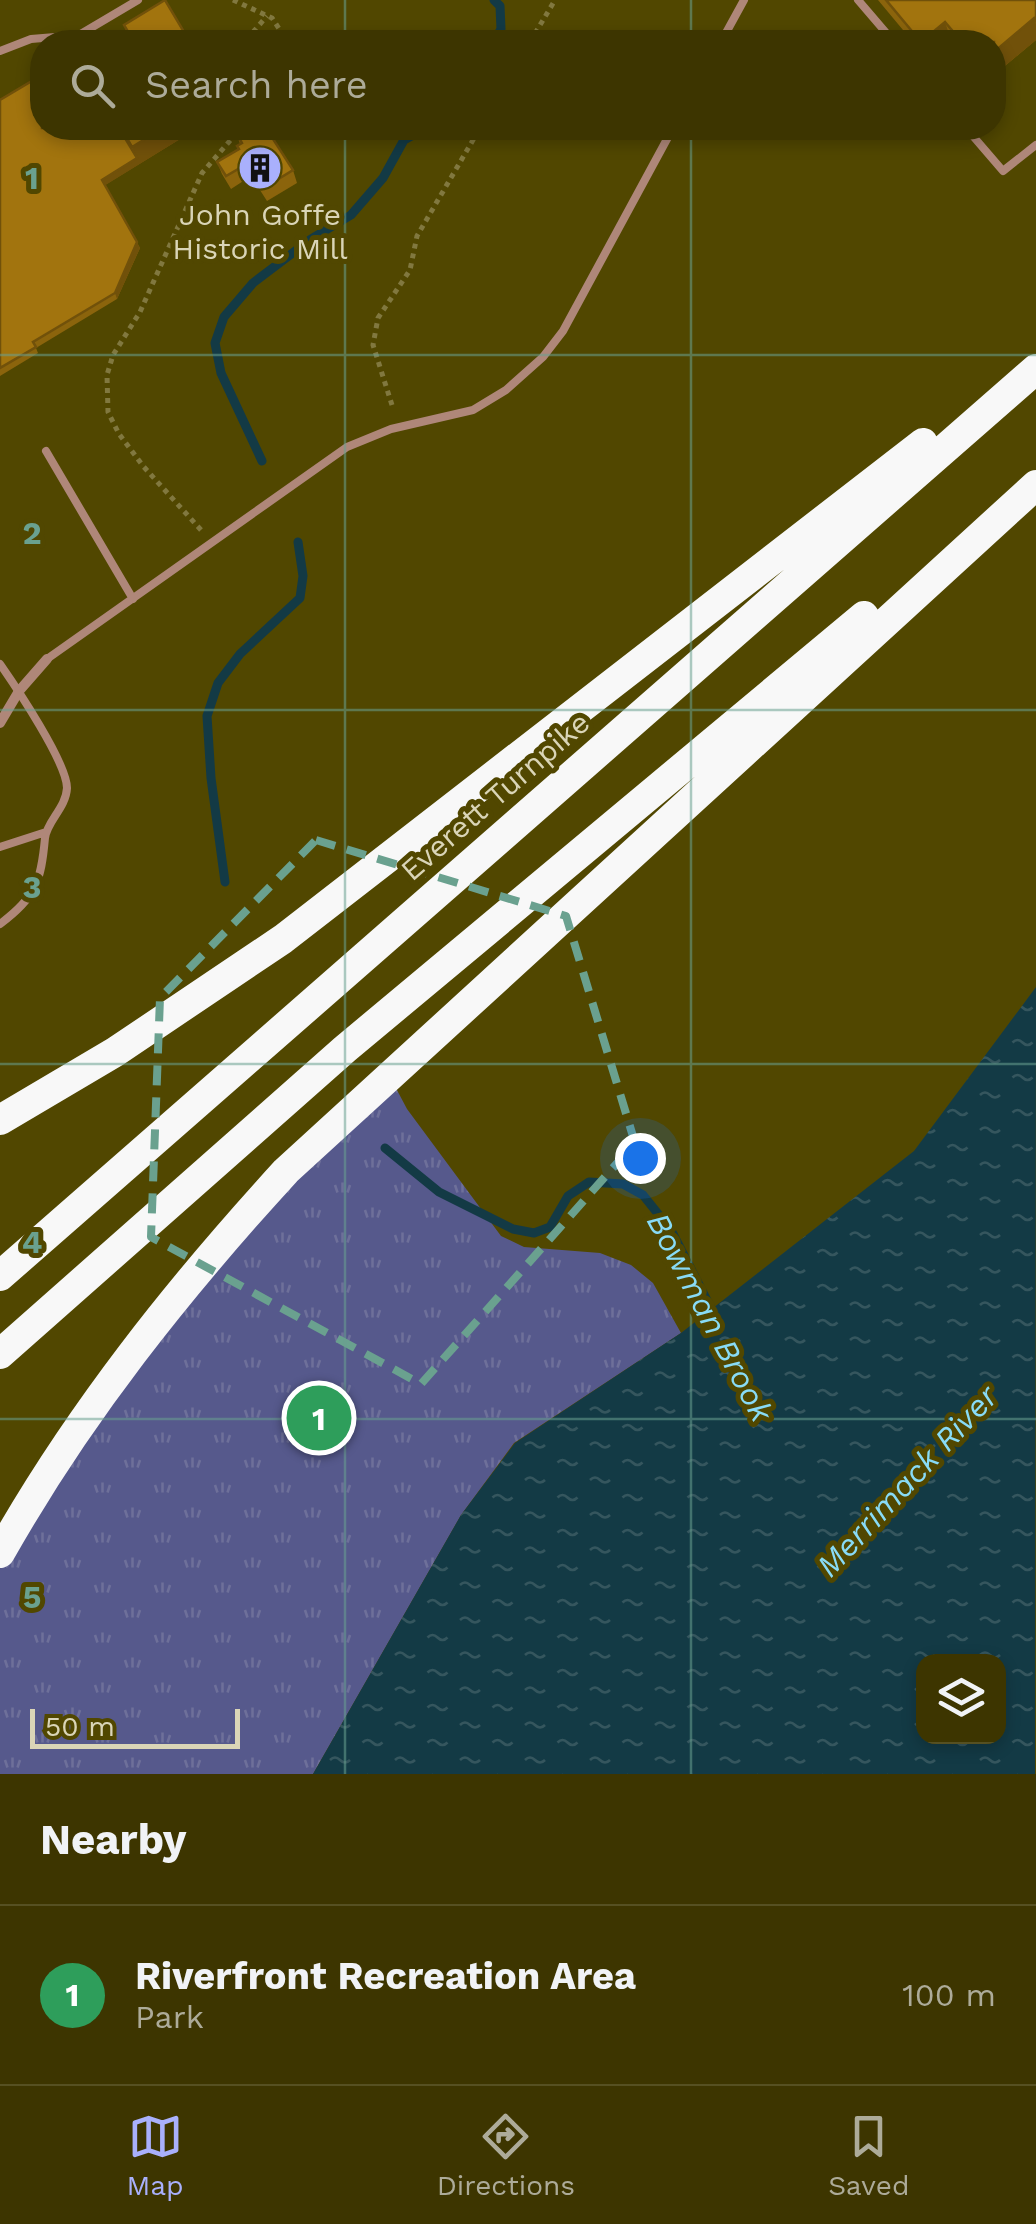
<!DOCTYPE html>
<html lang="en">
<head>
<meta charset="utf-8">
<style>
  :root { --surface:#3d3500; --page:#443d0a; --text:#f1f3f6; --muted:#adab99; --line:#565022; --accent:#a9b0fc }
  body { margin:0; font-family:"Work Sans",sans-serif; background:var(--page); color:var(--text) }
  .controls { position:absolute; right:30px; bottom:30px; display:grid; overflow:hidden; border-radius:20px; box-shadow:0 5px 15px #0003 }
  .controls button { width:90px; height:90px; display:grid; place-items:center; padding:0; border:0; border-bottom:2px solid var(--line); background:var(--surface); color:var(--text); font:50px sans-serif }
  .scale { position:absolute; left:30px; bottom:25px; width:210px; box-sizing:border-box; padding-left:10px; border:5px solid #dad5b7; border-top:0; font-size:28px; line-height:35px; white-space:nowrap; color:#dad5b7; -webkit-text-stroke:8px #514700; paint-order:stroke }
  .you { position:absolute; left:640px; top:1158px; width:35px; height:35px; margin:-25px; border:8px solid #fff; border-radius:50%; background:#1a73e8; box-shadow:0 0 0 15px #1a73e833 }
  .badge { display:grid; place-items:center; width:65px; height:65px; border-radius:50%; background:var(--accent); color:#fff; font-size:32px; font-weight:700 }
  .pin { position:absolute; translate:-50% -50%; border:5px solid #fff; box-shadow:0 2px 10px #0006 }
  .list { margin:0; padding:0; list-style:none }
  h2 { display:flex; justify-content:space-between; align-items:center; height:130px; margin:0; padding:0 40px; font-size:42px }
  h2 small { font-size:32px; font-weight:400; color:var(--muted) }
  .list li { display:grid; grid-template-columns:65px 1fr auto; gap:30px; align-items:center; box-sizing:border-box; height:180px; padding:0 40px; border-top:2px solid var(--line) }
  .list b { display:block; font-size:38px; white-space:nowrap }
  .list p { margin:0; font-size:32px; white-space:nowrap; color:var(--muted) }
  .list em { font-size:32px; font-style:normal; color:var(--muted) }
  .icon { flex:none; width:55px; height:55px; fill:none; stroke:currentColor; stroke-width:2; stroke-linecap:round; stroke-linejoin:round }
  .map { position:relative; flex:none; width:1036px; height:1774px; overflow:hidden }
  .search { position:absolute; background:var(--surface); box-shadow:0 5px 15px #0003; left:30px; right:30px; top:30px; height:110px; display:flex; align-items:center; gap:25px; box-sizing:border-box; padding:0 35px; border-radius:40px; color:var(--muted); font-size:38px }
  .sheet { height:310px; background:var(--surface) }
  nav { display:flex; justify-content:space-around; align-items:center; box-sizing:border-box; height:140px; border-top:2px solid var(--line); background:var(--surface); font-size:28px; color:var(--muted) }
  nav a { display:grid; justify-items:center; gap:5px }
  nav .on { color:var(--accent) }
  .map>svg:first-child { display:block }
  .grass { fill:url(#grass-tufts) }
  .water { fill:url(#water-ripples); fill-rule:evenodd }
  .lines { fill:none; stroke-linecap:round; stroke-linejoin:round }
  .stream { stroke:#133a45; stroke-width:9 }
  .path { stroke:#81783f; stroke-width:5; stroke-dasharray:5 5; stroke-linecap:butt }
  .service { stroke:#af8779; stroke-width:8 }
  .minor { stroke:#af8779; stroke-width:10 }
  .motorway { stroke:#f8f8f8; stroke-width:30 }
  .wall { fill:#8b640c }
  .shaded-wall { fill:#71510a }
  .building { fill:#a2740e; stroke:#71510a; stroke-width:2.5 }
  .marked { fill:none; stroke:#6aa18f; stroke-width:8; stroke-dasharray:20 12; stroke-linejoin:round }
  .grid { fill:none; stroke:#6aa18f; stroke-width:2.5; stroke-opacity:0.55 }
  .labels { text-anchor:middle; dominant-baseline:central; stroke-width:10; stroke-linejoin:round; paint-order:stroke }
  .poi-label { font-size:30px; fill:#dad5b7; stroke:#514700 }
  .street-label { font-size:30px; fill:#dad5b7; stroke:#514700 }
  .water-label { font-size:32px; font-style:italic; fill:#88dbf6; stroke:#514700 }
  .grid-label { font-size:32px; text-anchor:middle; font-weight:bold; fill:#6aa18f; stroke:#514700; stroke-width:10; stroke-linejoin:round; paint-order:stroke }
</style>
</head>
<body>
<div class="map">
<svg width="1036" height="1774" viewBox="0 0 1036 1774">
  <defs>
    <pattern id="grass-tufts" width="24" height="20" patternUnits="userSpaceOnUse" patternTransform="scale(2.5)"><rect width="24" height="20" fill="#56598c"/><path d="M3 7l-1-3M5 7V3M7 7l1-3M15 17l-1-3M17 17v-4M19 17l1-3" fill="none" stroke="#6e709a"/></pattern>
    <pattern id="water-ripples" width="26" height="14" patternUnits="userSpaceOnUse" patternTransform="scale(2.5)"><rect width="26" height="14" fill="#133a45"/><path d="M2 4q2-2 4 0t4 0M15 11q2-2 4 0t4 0" fill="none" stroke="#35565e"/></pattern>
  </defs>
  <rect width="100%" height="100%" fill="#514700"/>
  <!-- grass -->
  <path class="grass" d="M389,1075L407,1109L501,1236L524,1247L600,1253L631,1265L653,1283L681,1333L514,1443L461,1515L313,1774H0V1561L100,1393Z"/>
  <!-- water -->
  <path class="water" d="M1036,987L1035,1774H313L461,1515L515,1443L681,1333L914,1151ZM924,1662H998V1736H924Z"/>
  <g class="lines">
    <!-- stream -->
    <path class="stream" d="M494,0L500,6L501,29L494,42
      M262,461L221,373L215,343L224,317L253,283L311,239L351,215L383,178L404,140L426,128
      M225,882L211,778L207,716L218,683L240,654L300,598L303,576L298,542
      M385,1148L439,1192L513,1229L534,1233L550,1227L568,1196L589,1182L623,1184L643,1195L671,1230L716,1318"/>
    <!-- path -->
    <path class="path" d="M233,0L272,18L288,42
      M251,42L254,31L267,16
      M530,42L555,0
      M392,405L373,345L378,318L410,270L417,236L480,128
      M201,530L143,466L119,434L108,412L107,375L113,355L140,312L202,173L241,128"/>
    <!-- service -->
    <path class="service" d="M858,0L894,42
      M721,42L744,0
      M0,51L31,39L79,35L138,0
      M966,128L1003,171L1036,145
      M46,451L133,599
      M47,659L347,447L391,429L473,410L506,390L543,357L563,331L673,128
      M0,664C16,687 67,763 67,788C66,808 47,821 45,838C41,882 36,897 0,924
      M0,847L46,832"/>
    <!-- minor -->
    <path class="minor" d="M0,723L19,691L47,659"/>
    <!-- motorway -->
    <path class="motorway" d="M0,1120L115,1052L283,939L923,443
      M0,1276L1036,369
      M0,1354L345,1049L864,616
      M0,1553C79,1413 178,1289 286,1171L1036,485"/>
  </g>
  <!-- wall -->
  <path class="wall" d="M878,0H1036V40L994,75V42H953L951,40L948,42H913Z
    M0,100L42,128H198L105,185L140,248L117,299L36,348L38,353L0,376Z
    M236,132L293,170L297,183L267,201L251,176L231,189L222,174L217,162L238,149L237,146L240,144Z"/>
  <!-- shaded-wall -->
  <path class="shaded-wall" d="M1034,18L1036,24V40L994,75V52Z
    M945,22L951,40L948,42H921Z
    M163,128H198L104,186L102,180L137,158L132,147Z
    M137,242L140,248L117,299L115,293Z"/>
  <!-- building -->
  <path class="building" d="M165,0L190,42H106L127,30L124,25Z
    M886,0H1036V21L1034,18L994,52V42H962L945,22L921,42Z
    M42,75V128H119L137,158L102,180L137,242L115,293L33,342L36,347L0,368V100Z
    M121,128H163L132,147Z
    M244,128H266L293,170L262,189L247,164L226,176L217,162L239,149L237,146L242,143L236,132Z"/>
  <!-- marked area -->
  <path class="marked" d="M316,840L566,916L635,1143L421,1384L151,1237L160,998Z"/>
  <!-- grid -->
  <path class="grid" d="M345,0V42M691,0V42M345,128V1774M691,128V1774M0,355H1036M0,710H1036M0,1064H1036M0,1419H1036"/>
  <!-- icons -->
  <defs>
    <symbol id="building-disc" viewBox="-11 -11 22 22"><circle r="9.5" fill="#a9b0fc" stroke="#514700"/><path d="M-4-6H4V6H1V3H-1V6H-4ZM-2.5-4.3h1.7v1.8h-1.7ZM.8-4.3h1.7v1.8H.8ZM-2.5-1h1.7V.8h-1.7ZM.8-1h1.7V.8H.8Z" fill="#111"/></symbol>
  </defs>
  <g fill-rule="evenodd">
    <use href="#building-disc" x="235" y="143" width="50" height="50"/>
  </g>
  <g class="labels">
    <!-- poi labels -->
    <g class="poi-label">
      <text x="260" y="214">John Goffe<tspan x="260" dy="34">Historic Mill</tspan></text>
    </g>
    <!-- street labels -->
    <g class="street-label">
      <text transform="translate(495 796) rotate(-41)">Everett Turnpike</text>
    </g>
    <!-- water labels -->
    <g class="water-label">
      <text transform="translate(710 1317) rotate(62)">Bowman Brook</text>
      <text transform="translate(907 1481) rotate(-47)">Merrimack River</text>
    </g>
  </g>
  <g class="grid-label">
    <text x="32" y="189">1</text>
    <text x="32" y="544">2</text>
    <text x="32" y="898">3</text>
    <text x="32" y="1253">4</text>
    <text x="32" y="1608">5</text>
  </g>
</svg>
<div class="controls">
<button><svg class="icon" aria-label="layers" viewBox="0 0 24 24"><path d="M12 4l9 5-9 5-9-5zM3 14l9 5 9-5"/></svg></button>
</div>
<div class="scale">50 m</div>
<div class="you"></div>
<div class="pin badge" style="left:319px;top:1418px;background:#2e9e5b">1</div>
<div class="search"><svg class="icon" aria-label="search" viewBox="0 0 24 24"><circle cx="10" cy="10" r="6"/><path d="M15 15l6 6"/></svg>Search here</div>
</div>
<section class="sheet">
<h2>Nearby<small></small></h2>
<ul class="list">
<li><span class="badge" style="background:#2e9e5b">1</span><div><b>Riverfront Recreation Area</b><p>Park</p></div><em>100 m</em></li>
</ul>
</section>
<nav>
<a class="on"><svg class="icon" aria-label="map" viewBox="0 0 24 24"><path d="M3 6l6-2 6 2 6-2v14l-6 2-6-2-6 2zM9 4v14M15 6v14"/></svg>Map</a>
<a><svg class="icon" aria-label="directions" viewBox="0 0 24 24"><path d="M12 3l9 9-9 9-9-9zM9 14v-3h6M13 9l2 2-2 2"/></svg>Directions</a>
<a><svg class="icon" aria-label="saved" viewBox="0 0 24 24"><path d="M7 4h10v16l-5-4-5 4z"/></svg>Saved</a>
</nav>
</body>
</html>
